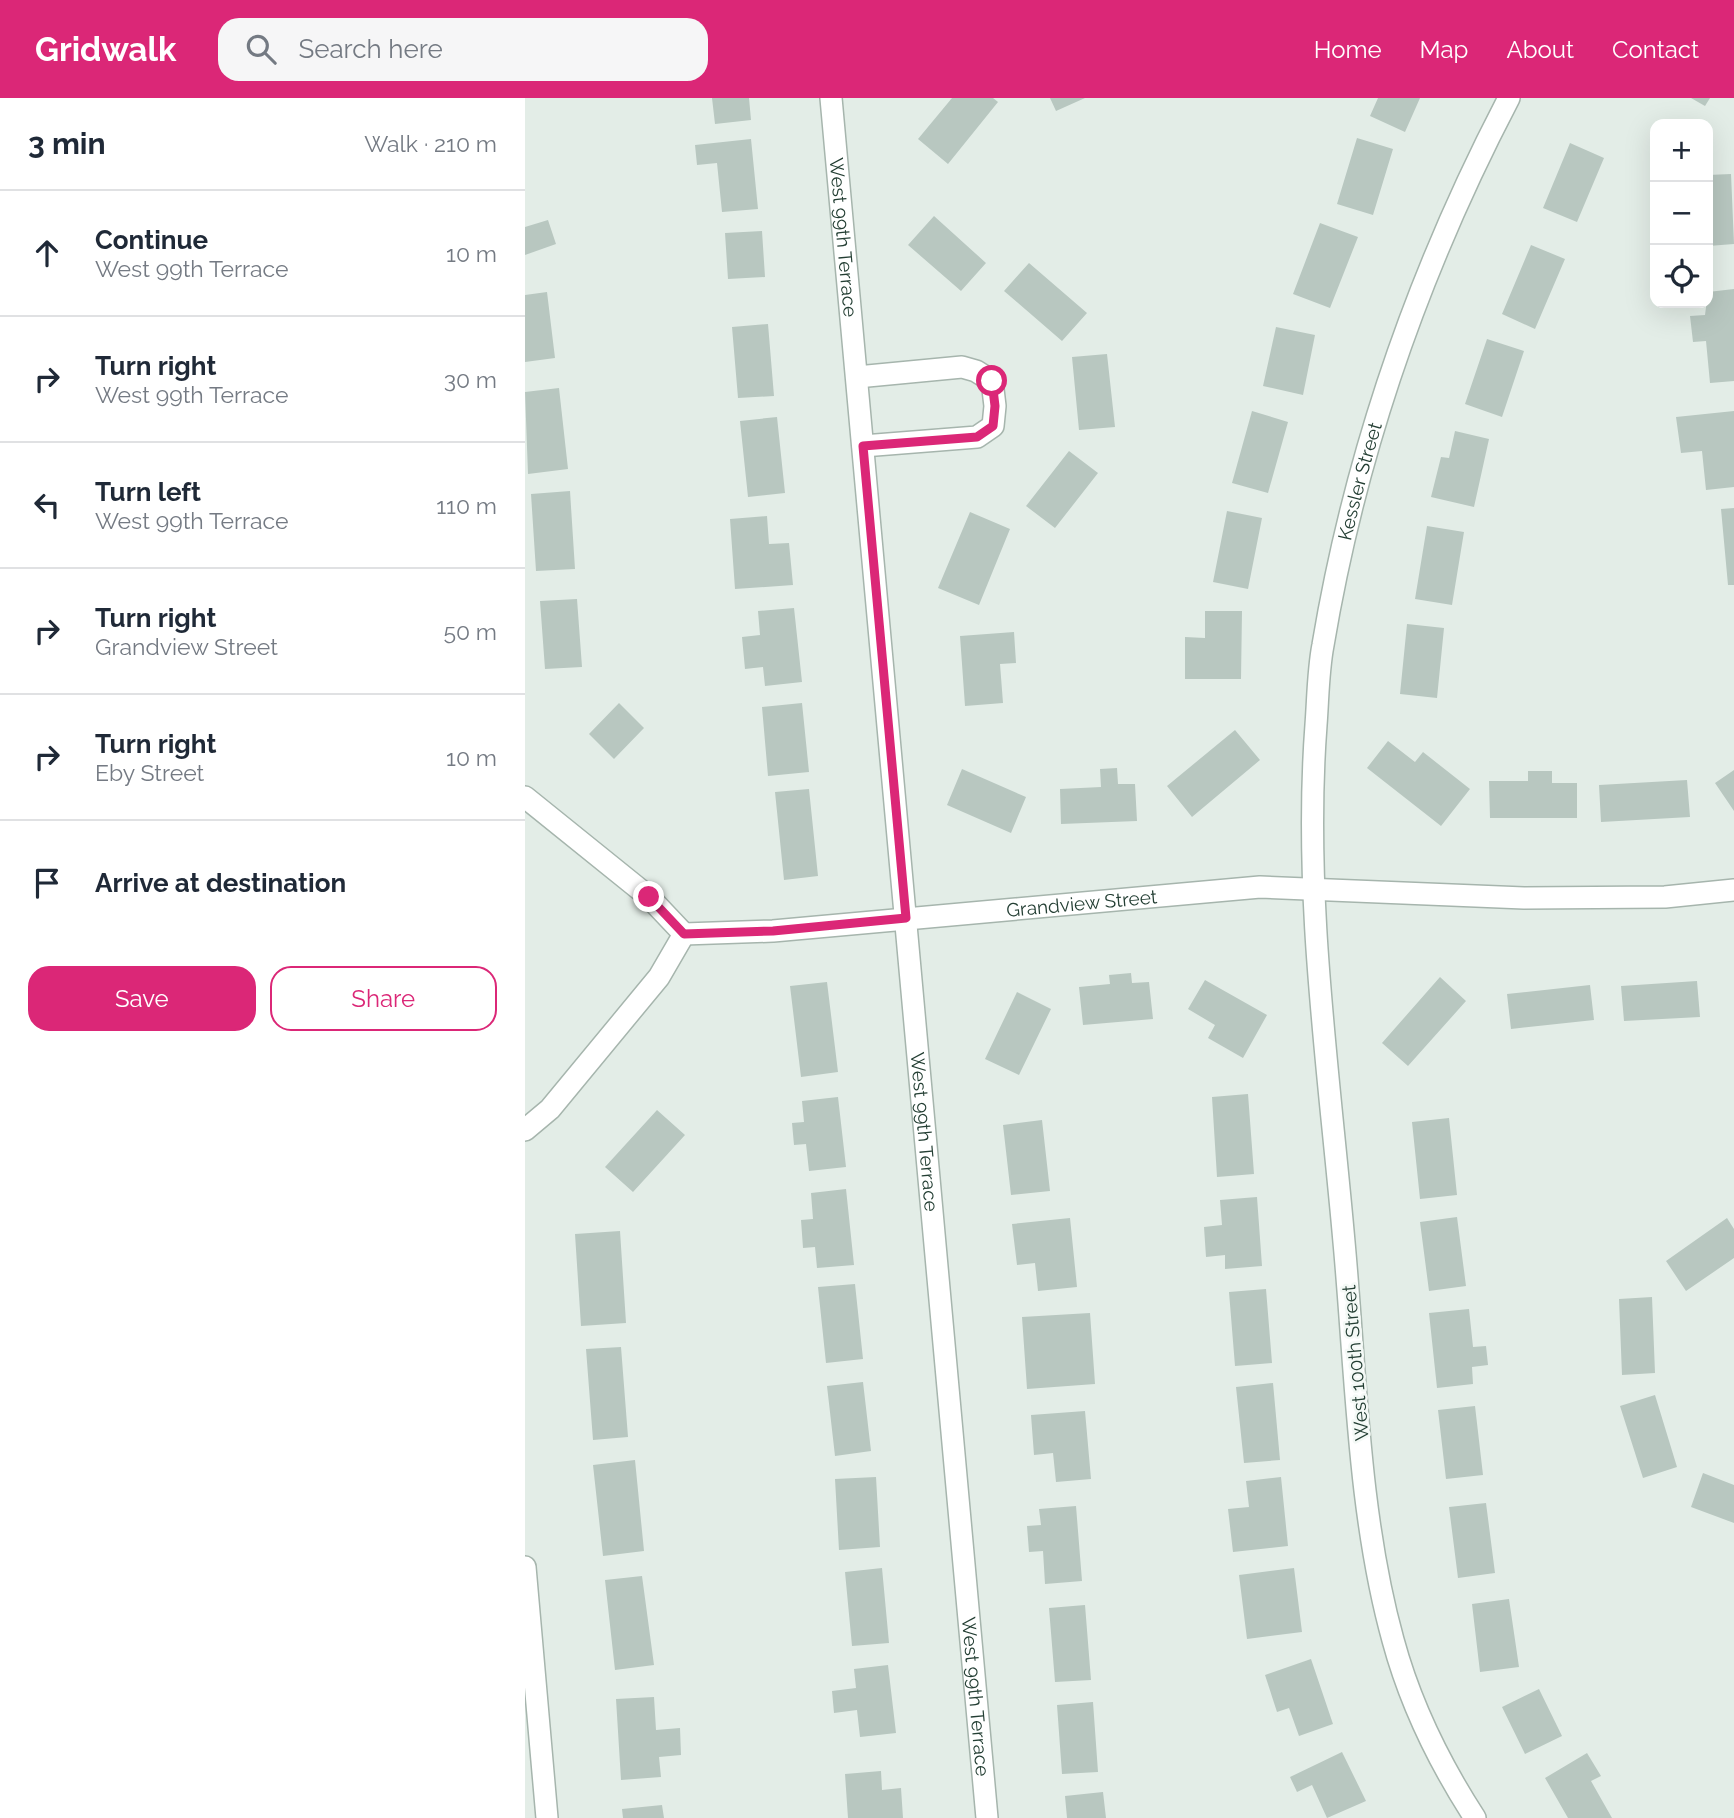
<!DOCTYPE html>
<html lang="en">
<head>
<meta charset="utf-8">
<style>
  :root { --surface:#fff; --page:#f6f6f7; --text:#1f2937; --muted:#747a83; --line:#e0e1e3; --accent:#db2777 }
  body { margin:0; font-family:Raleway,sans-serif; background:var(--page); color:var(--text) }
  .controls { position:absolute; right:21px; top:21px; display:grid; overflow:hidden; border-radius:14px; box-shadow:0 7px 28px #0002 }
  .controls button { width:63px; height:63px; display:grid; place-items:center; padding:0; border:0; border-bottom:2px solid var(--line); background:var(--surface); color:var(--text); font:35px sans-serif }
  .stop { position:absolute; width:21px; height:21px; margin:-16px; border:5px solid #db2777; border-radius:50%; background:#fff }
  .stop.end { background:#db2777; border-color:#fff; box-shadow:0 2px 7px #0008 }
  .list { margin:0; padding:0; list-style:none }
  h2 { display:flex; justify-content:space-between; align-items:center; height:91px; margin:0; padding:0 28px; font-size:30px }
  h2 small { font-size:23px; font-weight:400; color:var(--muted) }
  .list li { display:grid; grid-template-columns:46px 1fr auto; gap:21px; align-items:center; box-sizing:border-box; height:126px; padding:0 28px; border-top:2px solid var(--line) }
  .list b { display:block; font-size:26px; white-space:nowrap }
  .list p { margin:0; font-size:23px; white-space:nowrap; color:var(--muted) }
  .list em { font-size:23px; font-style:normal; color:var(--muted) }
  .actions { display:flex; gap:14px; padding:21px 28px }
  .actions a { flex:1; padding:16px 0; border:2px solid var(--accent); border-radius:21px; text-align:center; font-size:24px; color:var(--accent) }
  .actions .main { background:var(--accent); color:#fff }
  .icon { flex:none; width:38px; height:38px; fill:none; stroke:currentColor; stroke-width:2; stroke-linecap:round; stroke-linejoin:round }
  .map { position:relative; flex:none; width:1209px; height:1720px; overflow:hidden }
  header { display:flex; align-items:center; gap:42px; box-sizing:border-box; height:98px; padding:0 35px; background:var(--accent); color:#fff }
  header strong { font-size:33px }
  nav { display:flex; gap:38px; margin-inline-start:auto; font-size:24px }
  .search { width:490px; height:63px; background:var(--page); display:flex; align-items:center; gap:18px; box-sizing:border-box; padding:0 24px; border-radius:21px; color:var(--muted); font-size:26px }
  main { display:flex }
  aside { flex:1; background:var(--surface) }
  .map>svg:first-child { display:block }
  .building { fill:#b8c7c0 }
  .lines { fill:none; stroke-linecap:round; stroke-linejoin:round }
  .minor-casing { stroke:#a6b5ad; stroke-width:24 }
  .minor { stroke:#fff; stroke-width:21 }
  .route { stroke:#db2777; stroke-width:9 }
  .labels { text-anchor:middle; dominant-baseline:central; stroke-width:5; stroke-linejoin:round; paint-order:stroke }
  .street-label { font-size:19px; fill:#233e33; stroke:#f4f9f6 }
</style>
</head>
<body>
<header>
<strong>Gridwalk</strong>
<div class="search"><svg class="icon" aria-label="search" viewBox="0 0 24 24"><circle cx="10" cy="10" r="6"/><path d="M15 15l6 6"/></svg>Search here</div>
<nav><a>Home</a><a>Map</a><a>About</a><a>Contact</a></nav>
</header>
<main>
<aside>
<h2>3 min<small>Walk · 210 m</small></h2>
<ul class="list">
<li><svg class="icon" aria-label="ahead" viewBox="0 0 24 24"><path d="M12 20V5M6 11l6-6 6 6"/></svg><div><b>Continue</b><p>West 99th Terrace</p></div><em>10 m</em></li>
<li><svg class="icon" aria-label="right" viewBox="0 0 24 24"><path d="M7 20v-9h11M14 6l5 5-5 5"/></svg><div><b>Turn right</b><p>West 99th Terrace</p></div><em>30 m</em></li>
<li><svg class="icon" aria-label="left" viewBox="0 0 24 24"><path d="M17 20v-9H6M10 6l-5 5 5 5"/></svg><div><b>Turn left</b><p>West 99th Terrace</p></div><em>110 m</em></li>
<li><svg class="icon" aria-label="right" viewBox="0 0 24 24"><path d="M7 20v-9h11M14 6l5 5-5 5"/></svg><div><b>Turn right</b><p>Grandview Street</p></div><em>50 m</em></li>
<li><svg class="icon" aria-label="right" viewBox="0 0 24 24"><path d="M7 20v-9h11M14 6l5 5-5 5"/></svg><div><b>Turn right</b><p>Eby Street</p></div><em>10 m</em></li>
<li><svg class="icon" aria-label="arrive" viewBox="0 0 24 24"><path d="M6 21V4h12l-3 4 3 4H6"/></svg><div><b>Arrive at destination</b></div></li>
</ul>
<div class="actions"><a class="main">Save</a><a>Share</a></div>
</aside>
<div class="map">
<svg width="1209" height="1720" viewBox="0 0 1209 1720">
  <rect width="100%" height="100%" fill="#e3ede7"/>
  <!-- building -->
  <path class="building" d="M187,0H224L226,22L190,26Z
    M427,0H468L473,4L423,66L393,41Z
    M525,0H560L531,13Z
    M853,0H895L880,34L845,18Z
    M1166,0H1185L1180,8Z
    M832,40L868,51L848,117L812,106Z
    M226,41L233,111L197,114L192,65L172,67L170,47Z
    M1045,45L1079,60L1052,124L1018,110Z
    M1206,76L1209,146L1183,148V77Z
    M409,118L461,165L436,193L383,147Z
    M23,122L31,146L0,157V129Z
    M795,125L833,139L805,210L768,196Z
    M237,133L240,179L203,181L200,135Z
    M1006,147L1040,161L1010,231L977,216Z
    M504,165L562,215L537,243L479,193Z
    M1209,191V283L1185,285L1181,243L1168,244L1165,218L1180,217L1183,194Z
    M22,194L30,260L0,264V197Z
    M243,226L249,298L213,300L207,229Z
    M751,229L790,237L778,297L738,288Z
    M962,241L999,253L977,319L940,306Z
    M582,256L590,329L554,332L547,259Z
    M34,290L43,371L3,376L0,294Z
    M727,313L763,324L743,395L707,385Z
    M1209,313V389L1181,392L1177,353L1156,355L1151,319Z
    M252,319L260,395L223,399L215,323Z
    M930,333L964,341L949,409L906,399L916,359L924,360Z
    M544,353L573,375L530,430L501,408Z
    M45,393L50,471L11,473L6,396Z
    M1209,410V487H1203L1196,411Z
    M702,413L737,420L723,491L688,484Z
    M445,414L485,431L454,507L413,490Z
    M242,418L244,446L264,445L268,487L210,491L205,421Z
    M902,428L939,434L927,507L890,501Z
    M52,501L57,569L20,571L15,503Z
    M269,510L277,584L240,588L238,569L220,571L217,539L235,537L233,513Z
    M680,513H717L716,581H660V539L680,540Z
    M882,526L919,530L912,600L875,596Z
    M489,534L491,565L475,566L478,605L440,608L435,538Z
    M94,605L119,630L89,661L64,636Z
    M277,605L284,674L243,678L237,609Z
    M710,632L735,662L667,719L642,688Z
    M863,643L890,664L898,654L945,691L916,728L842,670Z
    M592,670L593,686H610L612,723L536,726L535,691L576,689L575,671Z
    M437,671L501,699L486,735L422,707Z
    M1209,672V713L1190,685Z
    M1003,673H1027V685H1052V720H965L964,683H1003Z
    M1162,682L1165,719L1076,724L1074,687Z
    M284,691L293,778L259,782L250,694Z
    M606,875L607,885L624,884L628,921L558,927L554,889L585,886L584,877Z
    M915,879L941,903L883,968L857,945Z
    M680,882L742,917L718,960L683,940L690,927L663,911Z
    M1172,883L1175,919L1099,923L1096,888Z
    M302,884L313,974L276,979L265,888Z
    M1065,887L1069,922L986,931L982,896Z
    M492,894L526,911L494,977L460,961Z
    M723,996L729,1076L692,1079L687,999Z
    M313,999L321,1069L284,1073L281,1046L269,1047L267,1025L279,1024L277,1003Z
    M132,1012L160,1037L108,1094L80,1069Z
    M924,1020L932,1097L895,1101L887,1024Z
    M517,1022L525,1093L486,1097L478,1027Z
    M321,1091L329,1167L292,1170L290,1149L278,1150L276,1122L288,1121L286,1095Z
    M732,1099L737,1168L700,1171V1157L681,1159L679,1129L697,1127L695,1102Z
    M932,1119L941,1188L904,1193L895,1124Z
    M545,1120L552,1189L513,1193L510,1165L492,1167L487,1126Z
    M1202,1120L1209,1131V1160L1161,1193L1141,1163Z
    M95,1133L101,1225L56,1228L50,1136Z
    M330,1186L338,1261L301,1265L293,1189Z
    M741,1191L747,1265L710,1268L704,1194Z
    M1127,1199L1130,1275L1097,1277L1094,1201Z
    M944,1211L948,1249L961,1248L963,1267L947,1269L948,1286L912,1290L904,1215Z
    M565,1215L570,1286L502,1291L497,1219Z
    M96,1249L103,1339L68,1342L61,1251Z
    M338,1284L346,1353L310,1358L302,1288Z
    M748,1285L755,1362L719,1365L711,1289Z
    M1130,1297L1152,1369L1118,1380L1095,1308Z
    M950,1308L958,1377L921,1381L913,1312Z
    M560,1313L566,1381L531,1384L528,1355L509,1357L506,1317Z
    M110,1362L119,1453L78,1458L68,1367Z
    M1178,1375L1209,1387V1425L1166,1409Z
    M351,1379L355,1449L314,1452L310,1381Z
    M756,1379L763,1448L708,1454L703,1411L724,1409L721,1383Z
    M961,1405L970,1475L933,1480L924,1409Z
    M551,1408L557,1483L520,1486L518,1453L504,1454L502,1428L516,1427L514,1411Z
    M357,1470L364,1545L327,1548L320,1474Z
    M769,1470L777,1534L722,1541L714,1477Z
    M117,1478L129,1567L90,1572L80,1482Z
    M984,1501L994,1569L955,1574L947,1506Z
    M560,1507L566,1582L530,1584L524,1510Z
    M786,1561L808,1626L774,1638L764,1610L752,1614L740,1577Z
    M363,1567L371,1635L335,1639L332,1612L309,1615L307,1593L331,1590L329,1571Z
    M1014,1591L1037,1638L1000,1656L977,1609Z
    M129,1599L131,1632L155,1630L156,1657L134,1659L136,1679L96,1682L91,1601Z
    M568,1604L573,1674L537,1676L532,1607Z
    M817,1654L841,1703L802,1720L787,1687L772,1694L765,1679Z
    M1062,1655L1076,1678L1066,1683L1087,1720H1043L1020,1680Z
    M356,1673L357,1692L376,1690L378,1720H323L320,1676Z
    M578,1694L581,1720H542L540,1698Z
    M137,1707L139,1720H98L97,1711Z"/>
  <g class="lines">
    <defs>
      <g id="minor">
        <path id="s1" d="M306,0L462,1720"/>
        <path d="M332,279L437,269L451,273L467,283L470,308L468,328L452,339L338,348"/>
        <path d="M0,699L124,799L159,836"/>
        <path id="s2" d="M159,836L248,833L735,789L999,800L1140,799L1209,792"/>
        <path d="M0,1032L25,1011L134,879L159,836"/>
        <path d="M0,1469L22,1720"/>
        <path id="s3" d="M950,1720C915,1666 885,1605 868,1542C833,1416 831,1274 819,1144C804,973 778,799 791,627C793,601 793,573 798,547C830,356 894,172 984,0"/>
      </g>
    </defs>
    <!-- minor casing -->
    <use href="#minor" class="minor-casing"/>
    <!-- minor -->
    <use href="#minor" class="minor"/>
  </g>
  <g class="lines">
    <!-- route -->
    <path class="route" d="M124,799L159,836L248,833L381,820L338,348L452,339L468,328L470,308L467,283"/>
  </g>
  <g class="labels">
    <!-- street labels -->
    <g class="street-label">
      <text stroke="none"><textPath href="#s1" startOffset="140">West 99th Terrace</textPath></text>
      <text stroke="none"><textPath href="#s3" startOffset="1365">Kessler Street</textPath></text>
      <text stroke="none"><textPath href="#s2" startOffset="399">Grandview Street</textPath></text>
      <text stroke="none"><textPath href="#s1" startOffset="1038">West 99th Terrace</textPath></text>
      <text transform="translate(830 1265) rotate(-95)">West 100th Street</text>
      <text stroke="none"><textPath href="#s1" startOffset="1605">West 99th Terrace</textPath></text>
    </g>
  </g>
</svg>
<div class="controls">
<button>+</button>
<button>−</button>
<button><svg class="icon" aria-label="locate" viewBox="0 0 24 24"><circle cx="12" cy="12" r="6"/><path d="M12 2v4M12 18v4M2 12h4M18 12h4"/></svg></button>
</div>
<div class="stop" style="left:467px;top:283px"></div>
<div class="stop end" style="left:124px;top:799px"></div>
</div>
</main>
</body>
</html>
